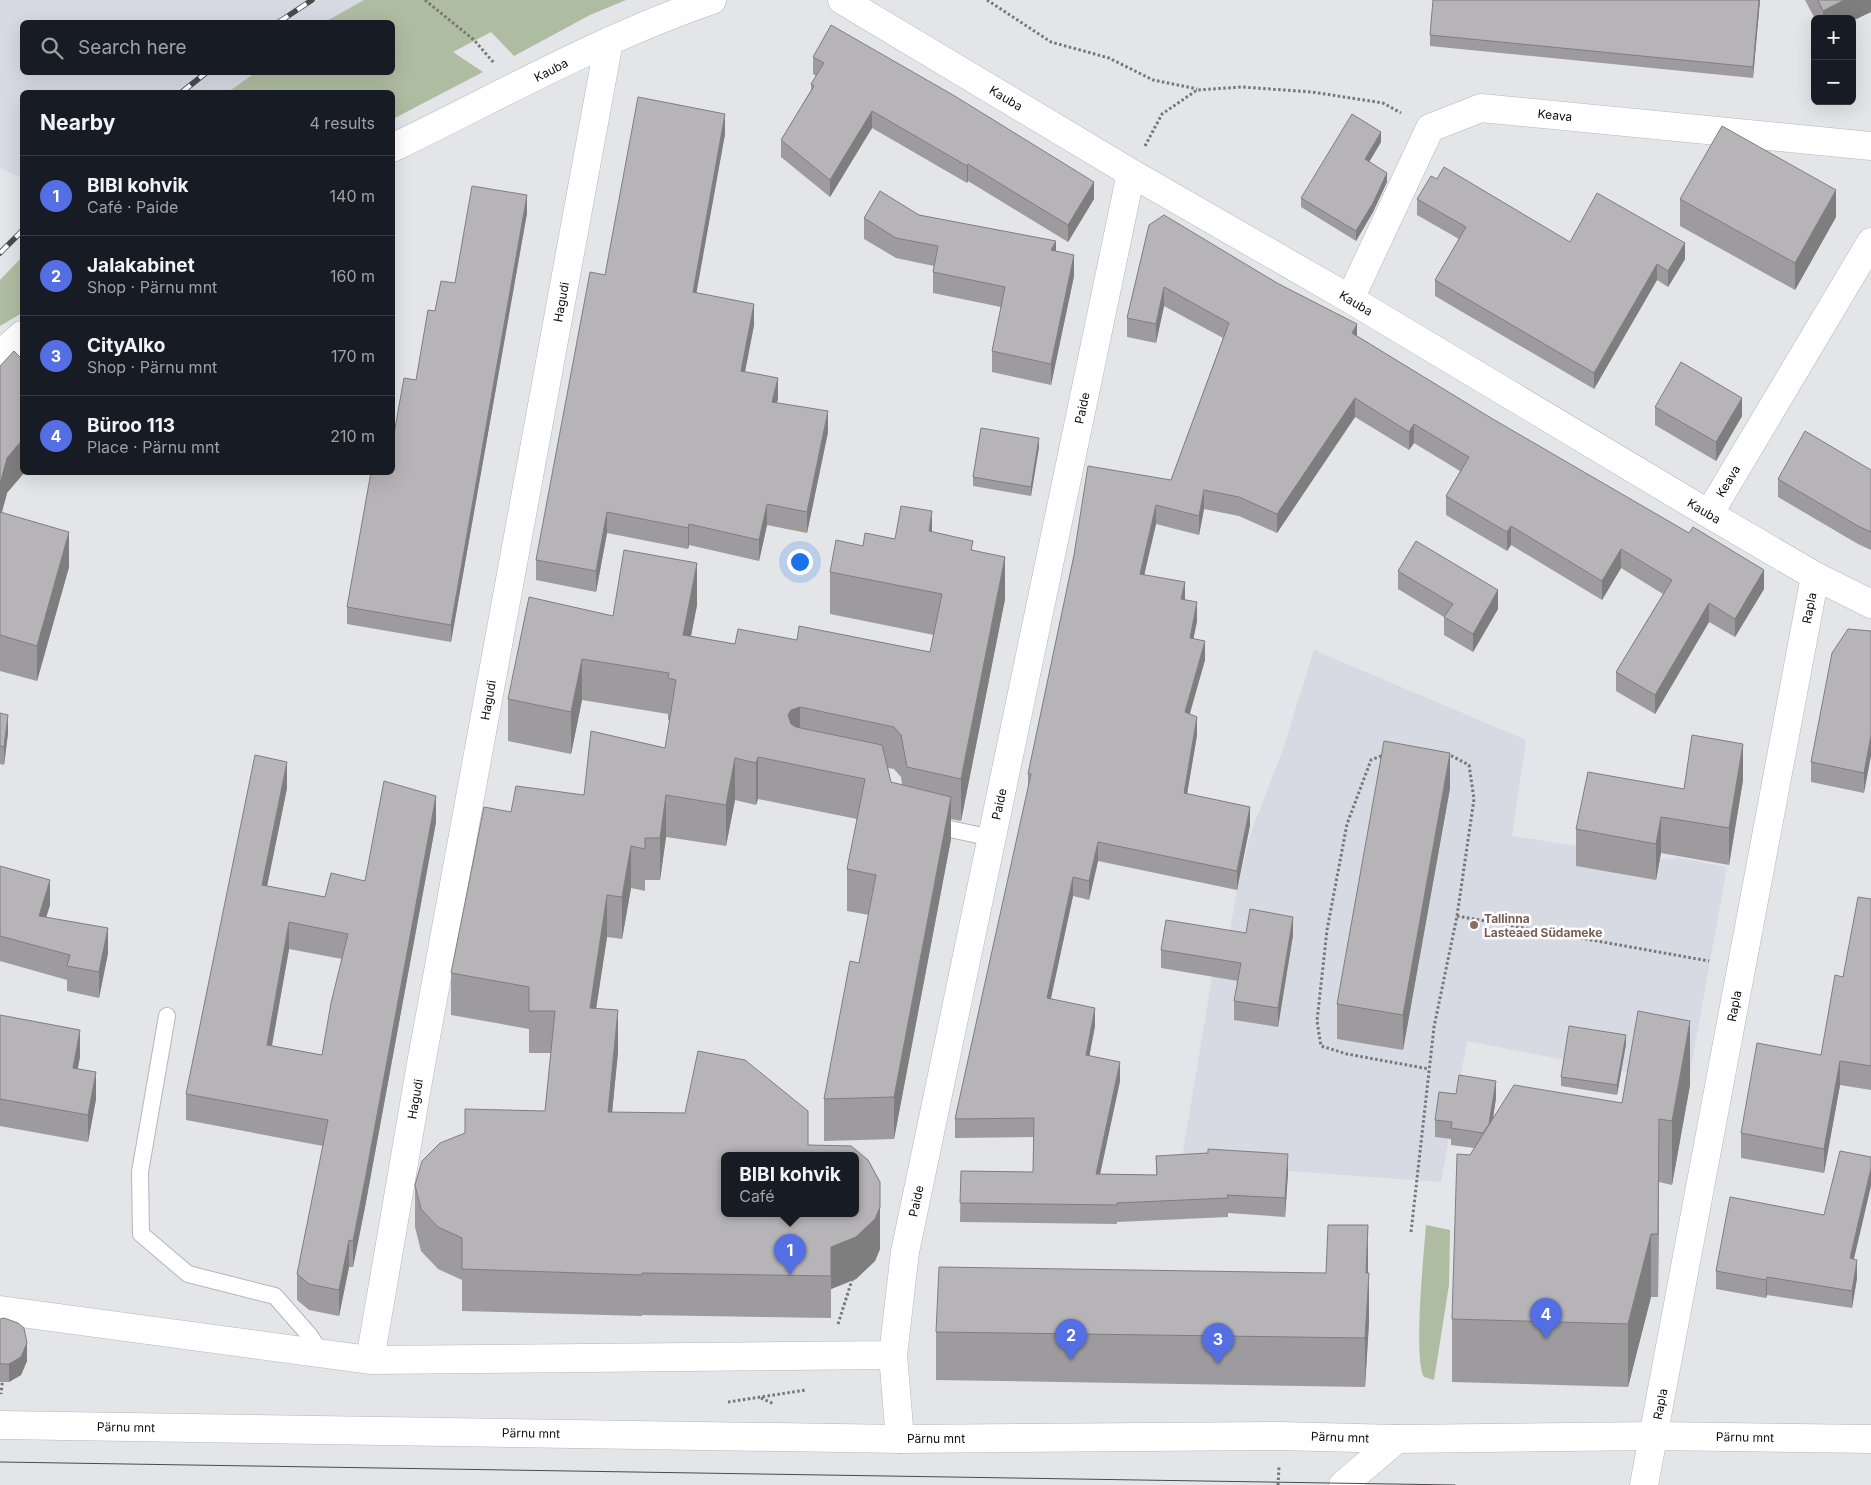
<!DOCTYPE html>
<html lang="en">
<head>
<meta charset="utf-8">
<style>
  :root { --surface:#171b24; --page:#20242c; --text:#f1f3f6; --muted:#9ea1a6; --line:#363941; --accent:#546ee3 }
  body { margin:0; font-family:Inter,sans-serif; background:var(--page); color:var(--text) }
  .controls { position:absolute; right:15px; top:15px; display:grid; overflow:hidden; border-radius:8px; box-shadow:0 5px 20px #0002 }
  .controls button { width:45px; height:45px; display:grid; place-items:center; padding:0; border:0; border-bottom:1px solid var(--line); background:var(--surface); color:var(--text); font:25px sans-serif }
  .you { position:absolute; left:799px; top:561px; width:18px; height:18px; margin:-12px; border:4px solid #fff; border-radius:50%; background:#1a73e8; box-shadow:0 0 0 8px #1a73e833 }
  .badge { display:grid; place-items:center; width:32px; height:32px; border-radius:50%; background:var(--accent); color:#fff; font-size:16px; font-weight:700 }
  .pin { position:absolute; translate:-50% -41px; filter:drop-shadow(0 1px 2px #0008) }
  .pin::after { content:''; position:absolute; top:26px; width:18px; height:15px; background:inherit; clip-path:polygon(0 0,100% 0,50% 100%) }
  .popup { position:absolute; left:721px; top:1152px; width:138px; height:65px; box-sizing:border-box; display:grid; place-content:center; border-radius:8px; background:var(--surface); filter:drop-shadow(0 1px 4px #0005); font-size:16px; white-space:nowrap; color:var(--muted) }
  .popup b { font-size:19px; color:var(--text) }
  .popup::after { content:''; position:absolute; left:50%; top:100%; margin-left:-10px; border:10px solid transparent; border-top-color:var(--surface) }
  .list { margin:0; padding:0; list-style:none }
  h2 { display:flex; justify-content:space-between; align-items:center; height:65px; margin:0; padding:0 20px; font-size:21px }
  h2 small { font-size:16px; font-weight:400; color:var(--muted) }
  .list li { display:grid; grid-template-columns:32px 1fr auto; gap:15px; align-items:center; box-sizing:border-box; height:80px; padding:0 20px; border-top:1px solid var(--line) }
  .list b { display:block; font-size:19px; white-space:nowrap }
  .list p { margin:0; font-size:16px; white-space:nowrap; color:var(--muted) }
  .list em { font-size:16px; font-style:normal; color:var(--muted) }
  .icon { flex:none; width:28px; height:28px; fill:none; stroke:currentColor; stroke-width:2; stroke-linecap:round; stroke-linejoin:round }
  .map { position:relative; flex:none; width:1871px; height:1485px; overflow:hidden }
  .search { position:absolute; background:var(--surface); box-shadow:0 5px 20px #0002; left:20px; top:20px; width:375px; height:55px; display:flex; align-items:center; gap:12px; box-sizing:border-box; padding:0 18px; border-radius:8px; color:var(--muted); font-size:19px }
  .panel { position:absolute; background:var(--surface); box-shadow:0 5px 20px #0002; left:20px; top:90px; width:375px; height:385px; border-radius:8px }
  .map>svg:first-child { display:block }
  .built { fill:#d7d9e3 }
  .green { fill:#aebda1 }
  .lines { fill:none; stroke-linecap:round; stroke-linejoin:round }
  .service-casing { stroke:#b6b6b9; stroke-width:18 }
  .minor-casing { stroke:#b6b6b9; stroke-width:29 }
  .primary-casing { stroke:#b6b6b9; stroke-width:29 }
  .path { stroke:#757678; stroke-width:3; stroke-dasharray:2.5 2.5; stroke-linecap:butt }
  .service { stroke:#fff; stroke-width:16 }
  .minor { stroke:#fff; stroke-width:28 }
  .primary { stroke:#fff; stroke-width:28 }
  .tram { stroke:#4a4a4c; stroke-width:1 }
  .rail-casing { stroke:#4a4a4c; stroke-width:5.5 }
  .rail { stroke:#fff; stroke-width:4; stroke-dasharray:11; stroke-linecap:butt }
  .wall { fill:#9d9b9d; fill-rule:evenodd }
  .shaded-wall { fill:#7f7e7f }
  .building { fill:#b6b4b6; stroke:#7f7e7f; fill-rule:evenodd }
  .education-dot { fill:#8d6e63; stroke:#fff; stroke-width:2 }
  .labels { text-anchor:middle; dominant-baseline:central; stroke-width:5; stroke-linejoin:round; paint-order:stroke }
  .street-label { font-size:12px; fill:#0e0e0f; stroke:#fff }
  .education-label { font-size:12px; font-weight:bold; fill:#785e54; stroke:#fff; text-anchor:start }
</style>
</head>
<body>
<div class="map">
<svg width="1871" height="1485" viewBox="0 0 1871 1485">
  <rect width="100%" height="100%" fill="#e4e5e8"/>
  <!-- built -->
  <path class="built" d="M0,0H364L326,22H22V72L255,73L228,92H22V178L0,168Z
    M1314,650L1526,740L1512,836L1660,859L1680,858L1727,867L1688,1084L1467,1041L1441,1182L1289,1171L1182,1157L1212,977H1222L1237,890L1251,832L1282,752Z"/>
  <!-- green -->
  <path class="green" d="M364,0H626L590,15L514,56L491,32L453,52L483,72L393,119L392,92H228L255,73L392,72V22H325Z
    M22,257V313L0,326V280Z
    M1426,1225L1450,1230L1449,1285L1434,1380L1424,1377C1413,1359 1424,1252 1426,1225Z"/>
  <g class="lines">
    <defs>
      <path id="service" d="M931,825L992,838
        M167,1016L140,1172L141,1234L188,1274L275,1296L310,1336L321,1354"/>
      <path id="minor" d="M842,0L1131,173L1350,299L1709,514L1815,576L1871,604
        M392,148C498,97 601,38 712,0
        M1350,299L1430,128L1481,108L1871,146
        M0,355L22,335
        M1709,514L1871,242
        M0,1310L370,1360L893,1355
        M370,1360L421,1064L609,41
        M900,1439L893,1355L905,1252L1131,173
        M1343,1485L1397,1439
        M1644,1485L1815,576"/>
      <path id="primary" d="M0,1425L900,1439L1280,1436L1397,1439L1654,1436L1871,1439"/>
    </defs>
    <!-- service casing -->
    <use href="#service" class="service-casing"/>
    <!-- minor casing -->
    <use href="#minor" class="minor-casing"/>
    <!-- primary casing -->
    <use href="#primary" class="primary-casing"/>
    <!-- path -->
    <path class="path" d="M425,0L474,40L494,63
      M987,0L1051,42L1109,58L1153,80L1197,89
      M1145,146L1162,114L1197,90L1242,87L1312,92L1383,103L1401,113
      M1386,754L1371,760L1347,824L1327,930L1317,1021L1321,1046L1347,1054L1429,1069
      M1457,916L1709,961
      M1411,1232L1434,1027L1457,916L1474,799L1469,765L1448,754
      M838,1324L853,1277
      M0,1375L3,1376L1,1394
      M761,1398L774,1404
      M728,1402L806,1390
      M1278,1485L1279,1467"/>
    <!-- service -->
    <use href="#service" class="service"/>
    <!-- minor -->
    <use href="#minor" class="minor"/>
    <!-- primary -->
    <use href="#primary" class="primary"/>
    <!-- tram -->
    <path class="tram" d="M0,1462L1455,1485"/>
    <defs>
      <path id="rail" d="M279,22L312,0
        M182,92L207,72
        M0,253L22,231"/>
    </defs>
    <!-- rail casing -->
    <use href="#rail" class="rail-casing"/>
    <!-- rail -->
    <use href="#rail" class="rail"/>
  </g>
  <!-- wall -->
  <path class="wall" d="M1760,0L1753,78L1430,46V35Z
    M1805,0H1871V12L1852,21V19H1815Z
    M813,57L1094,199L1068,242L968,181L967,183L872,128L830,197L781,157V140L811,90V84L816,76L813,74Z
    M725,134L696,292L754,325L745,372L778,399L776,403L828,432L807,533L767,525L759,561L689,545L688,549L607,533L596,592L536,580V560L605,275Z
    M1381,142L1369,162L1387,182L1373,212L1356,241L1301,207V198Z
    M1437,179L1570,242L1685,259L1668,287L1657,280L1594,389L1435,296V280L1459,239L1417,215V199Z
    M1680,199L1836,217L1795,290L1680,226Z
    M527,213L451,642L347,624V607L392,472L416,380L435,311L455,283Z
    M919,215L1056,251L1074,276L1051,385L992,372V351L1001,307L933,293V272L934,266L896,258L864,239V218Z
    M1149,225L1357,336L1764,589L1735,637L1709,622L1655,714L1616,691V672L1663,594L1621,568L1602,600L1511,545L1507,551L1446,515V496L1460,471L1414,443L1409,450L1355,417L1277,533L1239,516L1204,509L1199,535L1156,524L1144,575L1185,600L1197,621L1193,639L1205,660L1189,714L1197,735L1187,794L1250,825L1237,890L1098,861L1089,900L1073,896L1051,998L1095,1026L1089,1056L1120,1081L1100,1174L1156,1175V1156L1288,1173L1285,1217L1228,1213V1217L1117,1222V1224L960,1222L961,1171L1033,1172V1137L955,1138V1119L1028,789V774L1074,555L1171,480L1223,338L1164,306L1156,343L1127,337V318Z
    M0,366L7,493L2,512L69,567L37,681L0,671Z
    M1655,407L1742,416L1716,461L1655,425Z
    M1039,447L1031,496L973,486V477Z
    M1871,470V550L1858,544L1778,497V479Z
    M932,532L973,550L1005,599L961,821L951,819V839L894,1139L824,1141V1099L859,963L869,915L847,911V869L857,819L758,799L756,805L735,800L726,846L666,837L660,880H645V891L631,888L622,939L607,937L596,1008L618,1052L612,1112L808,1145L880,1224V1249L875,1261L856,1279L831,1289V1318L642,1315V1316L462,1311V1280L438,1269L421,1251L415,1227V1185L545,1111L551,1053H529V1029L451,1015V973L511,812L584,795L665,748L670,720H668V714L582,700L571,754L508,741V699L613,616L697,605L691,636L735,644L797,640L930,652L934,635L830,614V572L863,546ZM888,768L894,769L901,777L902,785L891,782Z
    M1398,571L1498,609L1473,652L1444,635V617L1398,589Z
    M1871,631L1864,793L1811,782V762Z
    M0,713L8,733L4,765L0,764Z
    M1743,780L1729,865L1661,853L1656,880L1576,866V829L1684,789Z
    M287,788L267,886L325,897L365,881L436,822L365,1207L353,1267H349L339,1316L309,1310L297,1300V1274L323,1146L186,1120V1094ZM289,949L342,959L322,1055L272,1046Z
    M1450,788L1403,1050L1337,1039V1004Z
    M0,866L50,905L46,917L108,953L99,998L67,991V980L0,961Z
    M1871,899V1090L1840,1085L1824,1173L1741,1158V1133L1821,1055L1843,977Z
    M1246,933L1293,935L1278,1027L1234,1020V1001L1238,981L1161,968V950Z
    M0,1015L80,1057L77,1069L96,1099L88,1142L0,1126Z
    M1626,1044L1617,1095L1561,1086V1077Z
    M1690,1085L1672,1185L1659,1182L1658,1297H1651L1628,1387L1452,1382V1319L1470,1155L1474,1148L1451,1145V1139L1435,1137V1120L1456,1094L1496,1098L1493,1118L1622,1103Z
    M1854,1259L1857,1278L1852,1308L1767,1295L1766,1298L1716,1289V1271Z
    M1368,1273L1369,1322L1365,1387L936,1380V1332Z
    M0,1319L27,1361L21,1375L9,1382H0Z"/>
  <!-- shaded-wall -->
  <path class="shaded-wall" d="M1759,0H1760L1753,78V67Z
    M1844,0H1871V12L1852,21V19H1823V11Z
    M872,111V128L830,197V180Z
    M725,114V134L693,312V292Z
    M1381,132V142L1365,169V159Z
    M968,164V181L967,183V166Z
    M1387,173V182L1373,212L1356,241V231Z
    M1094,182V199L1068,242V225Z
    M1836,190V217L1795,290V263Z
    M527,195V213L451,642V625Z
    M1056,241V262L1051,250Z
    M1685,243V259L1668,287V271Z
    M1074,255V276L1051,385V364Z
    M1657,264V280L1594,389V373Z
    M1164,287V306L1156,343V324Z
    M754,304V325L741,392V371Z
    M1357,324V343L1352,333Z
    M778,378V399L772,423V402Z
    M1355,398V417L1277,533V514Z
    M1742,398V416L1716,461V442Z
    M828,411V432L807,533V512Z
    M1414,424V443L1409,450V432Z
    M1039,438V447L1031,496V487Z
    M22,440V472H25L7,493L0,519V484L7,458Z
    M1204,490V509L1199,535V516Z
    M767,504V525L759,561V540Z
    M1156,505V524L1140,593V574Z
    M932,511V553L929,531Z
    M607,512V533L596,592V571Z
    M689,524V545L688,549V528Z
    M1511,526V545L1507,551V532Z
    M69,532V567L37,681V646Z
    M1621,549V568L1602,600V581Z
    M1005,557V599L961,821V779Z
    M697,563V605L683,676V635Z
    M1764,570V589L1735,637V619Z
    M1185,582V601L1181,599Z
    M1498,590V609L1473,652V634Z
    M1197,602V621L1190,657V638Z
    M1709,603V622L1655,714V695Z
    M1205,641V660L1185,731V712Z
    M582,659V700L571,754V712Z
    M800,707V749L788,715L791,710Z
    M8,715V733L4,765V747Z
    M1197,717V735L1184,812V793Z
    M1871,735V756L1864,793V773Z
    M1743,744V780L1729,865V828Z
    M1450,753V788L1403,1050V1015Z
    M758,757V799L756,805V763Z
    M735,758V800L726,846V805Z
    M287,762V788L262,911V885Z
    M666,795V837L660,880V838Z
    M436,796V822L365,1207L353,1267V1241Z
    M951,797V839L894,1139V1097Z
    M1250,807V825L1237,890V871Z
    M1661,817V853L1656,880V844Z
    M1098,842V861L1089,900V881Z
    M631,846V888L622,939V897Z
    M1073,877V896L1047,1016V998Z
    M50,880V905L39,941V916Z
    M607,895V937L590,1049V1008Z
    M1293,917V935L1278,1027V1008Z
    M289,922V949L267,1072V1045Z
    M108,928V953L99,998V972Z
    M1095,1008V1026L1086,1074V1055Z
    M618,1010V1052L608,1154V1112Z
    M1690,1021V1085L1672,1185V1121Z
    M80,1030V1057L73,1095V1068Z
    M1626,1035V1044L1617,1095V1085Z
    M1840,1061V1085L1824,1173V1149Z
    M1120,1062V1081L1096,1193V1174Z
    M96,1072V1099L88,1142V1115Z
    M1496,1081V1098L1488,1151V1134Z
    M1288,1154V1173L1285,1217V1198Z
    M1871,1168V1186L1850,1276V1258Z
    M880,1182V1249L875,1261L856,1279L831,1289V1318V1247Z
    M1659,1182L1658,1297V1234Z
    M1368,1225V1273H1366Z
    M1651,1234V1297L1628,1387V1324Z
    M349,1240V1267L339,1316V1290Z
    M1857,1260V1278L1852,1308V1291Z
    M1369,1273V1322L1365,1387V1338Z
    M1767,1277V1295L1766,1298V1280Z
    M27,1343V1361L21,1375L9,1382V1364Z"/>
  <!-- building -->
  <path class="building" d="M1433,0H1759L1753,67L1430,35Z
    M1818,0H1844L1823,11Z
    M831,25L953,95L1094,182L1068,225L968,164L967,166L872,111L830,180L781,140L814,86L811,84L824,63L813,57Z
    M638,97L725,114L693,292L754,304L741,371L778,378L772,402L828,411L807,512L767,504L759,540L689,524L688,528L607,512L596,571L536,560L590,272L605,275Z
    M1352,114L1381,132L1365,159L1387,173L1373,203L1356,231L1301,198Z
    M1722,126L1836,190L1795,263L1680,199Z
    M1444,167L1570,242L1597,193L1685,243L1668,271L1657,264L1594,373L1435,280L1466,227L1417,199L1431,176L1437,179Z
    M472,186L527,195L451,625L347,607L371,472H392V445L404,378L416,380L428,310L435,311L441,281L455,283Z
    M880,191L919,215L1056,241L1051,250L1074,255L1051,364L992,351L1005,287L933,272L938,246L896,238L864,218Z
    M1164,215L1277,283L1357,324L1352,333L1491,418L1689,533L1693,527L1764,570L1735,619L1709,603L1655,695L1616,672L1672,580L1621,549L1602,581L1511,526L1507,532L1446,496L1469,457L1414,424L1409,432L1355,398L1277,514L1239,497L1204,490L1199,516L1156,505L1140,574L1185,582L1181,599L1197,602L1190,638L1205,641L1185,712L1197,717L1184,793L1250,807L1237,871L1098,842L1089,881L1073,877L1047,998L1095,1008L1086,1055L1120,1062L1096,1174L1157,1175L1156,1156L1208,1153V1149L1288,1154L1285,1198L1227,1195L1228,1198L1117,1203V1205L960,1203L961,1171L1033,1172L1034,1118L955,1119L1031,774H1028L1074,555L1088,466L1171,480L1229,323L1164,287L1156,324L1127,318L1149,225Z
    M14,351L22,359V440L7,458L0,484V366Z
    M1681,362L1742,398L1716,442L1655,407Z
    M981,428L1039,438L1031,487L973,477Z
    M1805,431L1871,470V532L1858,526L1778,479Z
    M901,506L932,511L929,531L973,541L971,550L1005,557L961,779L907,767L901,735L894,727L800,707L791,710L788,715L791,724L796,727L882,745L891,782L951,797L894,1097L824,1099L850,961L859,963L876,875L847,869L865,779L758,757L756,763L735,758L726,805L666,795L660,838H645V849L631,846L622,897L607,895L590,1008L618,1010L608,1112L685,1113L698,1051L745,1060L808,1111V1145L851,1146L868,1160L880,1182V1207L875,1219L856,1237L831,1247V1276L642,1273V1275L462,1269V1238L438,1227L421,1209L415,1185L422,1161L440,1143L465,1133V1109L545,1111L555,1011H529V987L451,973L484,807L511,812L516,786L584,795L591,731L665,748L676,680L668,678L669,673L582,659L571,712L508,699L529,597L613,616L624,550L697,563L683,635L735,644L738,629L797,640L799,626L930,652L942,594L830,572L836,540L863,546L865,533L895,539ZM725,1156H855V1214H725Z
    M0,512L69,532L37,646L0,635Z
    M1416,541L1498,590L1473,634L1444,617L1453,604L1398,571Z
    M1848,629L1871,631V735L1864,773L1811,762L1832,653Z
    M0,713L8,715L4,747L0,746Z
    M1692,735L1743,744L1729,828L1661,817L1656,844L1576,829L1588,772L1684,789Z
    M1384,741L1450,753L1403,1015L1337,1004Z
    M255,755L287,762L262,885L325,897L331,873L365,881L384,781L436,796L365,1180L353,1241L349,1240L339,1290L309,1284L297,1274L328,1120L186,1094ZM289,922L348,934L331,1003L322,1055L267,1045Z
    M0,866L50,880L39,916L108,928L99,972L67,966L70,955L0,936Z
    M1858,897L1871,899V1066L1840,1061L1824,1149L1741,1133L1757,1043L1821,1055L1835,975L1843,977Z
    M1250,909L1293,917L1278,1008L1234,1001L1241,963L1161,950L1166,920L1246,933Z
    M1638,1011L1690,1021L1672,1121L1659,1119L1658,1234H1651L1628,1324L1452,1319L1457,1154L1470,1155L1514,1085L1622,1103Z
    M0,1015L80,1030L73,1068L96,1072L88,1115L0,1099Z
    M1569,1026L1626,1035L1617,1085L1561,1077Z
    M1459,1075L1496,1081L1489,1124L1483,1133L1451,1128L1452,1122L1435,1120L1439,1092L1456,1094Z
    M1840,1151L1871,1157V1168L1850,1258L1857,1260L1852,1291L1767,1277L1766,1280L1716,1271L1730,1197L1824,1215Z
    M1328,1225H1368L1366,1273H1369L1365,1338L936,1332L939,1267L1326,1273Z
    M4,1318L18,1323L24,1328L27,1343L21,1357L9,1364H1L0,1363V1319Z"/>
  <!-- markers -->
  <circle class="education-dot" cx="1474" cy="925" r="5"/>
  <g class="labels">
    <!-- street labels -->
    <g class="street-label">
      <text transform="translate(551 70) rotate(-27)">Kauba</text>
      <text transform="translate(1006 98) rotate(31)">Kauba</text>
      <text transform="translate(1555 115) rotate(6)">Keava</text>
      <text transform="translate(561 302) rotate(-80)">Hagudi</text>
      <text transform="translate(1356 303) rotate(31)">Kauba</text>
      <text transform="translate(1082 408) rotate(-78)">Paide</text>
      <text transform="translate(1728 481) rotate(-59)">Keava</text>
      <text transform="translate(1704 511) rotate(31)">Kauba</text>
      <text transform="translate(1809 608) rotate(-79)">Rapla</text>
      <text transform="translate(488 700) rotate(-80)">Hagudi</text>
      <text transform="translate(999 804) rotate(-78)">Paide</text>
      <text transform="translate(1734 1006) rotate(-79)">Rapla</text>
      <text transform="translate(415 1099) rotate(-80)">Hagudi</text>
      <text transform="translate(916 1201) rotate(-78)">Paide</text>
      <text transform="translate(1660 1404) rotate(-79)">Rapla</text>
      <text transform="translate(126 1427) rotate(1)">Pärnu mnt</text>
      <text transform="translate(531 1433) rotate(1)">Pärnu mnt</text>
      <text transform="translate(1340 1437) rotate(2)">Pärnu mnt</text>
      <text transform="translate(1745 1437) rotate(1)">Pärnu mnt</text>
      <text x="936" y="1438">Pärnu mnt</text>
    </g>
    <!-- education labels -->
    <g class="education-label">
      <text x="1484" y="918">Tallinna<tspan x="1484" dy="14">Lasteaed Südameke</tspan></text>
    </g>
  </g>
</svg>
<div class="controls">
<button>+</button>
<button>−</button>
</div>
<div class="you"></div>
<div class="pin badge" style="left:790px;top:1275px">1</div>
<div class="popup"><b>BIBI kohvik</b>Café</div>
<div class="pin badge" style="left:1071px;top:1360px">2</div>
<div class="pin badge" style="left:1218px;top:1364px">3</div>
<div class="pin badge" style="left:1546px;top:1339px">4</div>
<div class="search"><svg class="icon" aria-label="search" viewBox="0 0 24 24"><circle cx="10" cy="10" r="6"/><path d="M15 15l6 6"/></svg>Search here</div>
<section class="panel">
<h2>Nearby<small>4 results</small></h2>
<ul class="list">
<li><span class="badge">1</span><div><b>BIBI kohvik</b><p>Café · Paide</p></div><em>140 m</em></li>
<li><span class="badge">2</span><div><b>Jalakabinet</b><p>Shop · Pärnu mnt</p></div><em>160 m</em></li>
<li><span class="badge">3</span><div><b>CityAlko</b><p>Shop · Pärnu mnt</p></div><em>170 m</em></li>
<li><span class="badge">4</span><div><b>Büroo 113</b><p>Place · Pärnu mnt</p></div><em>210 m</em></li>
</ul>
</section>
</div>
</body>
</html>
